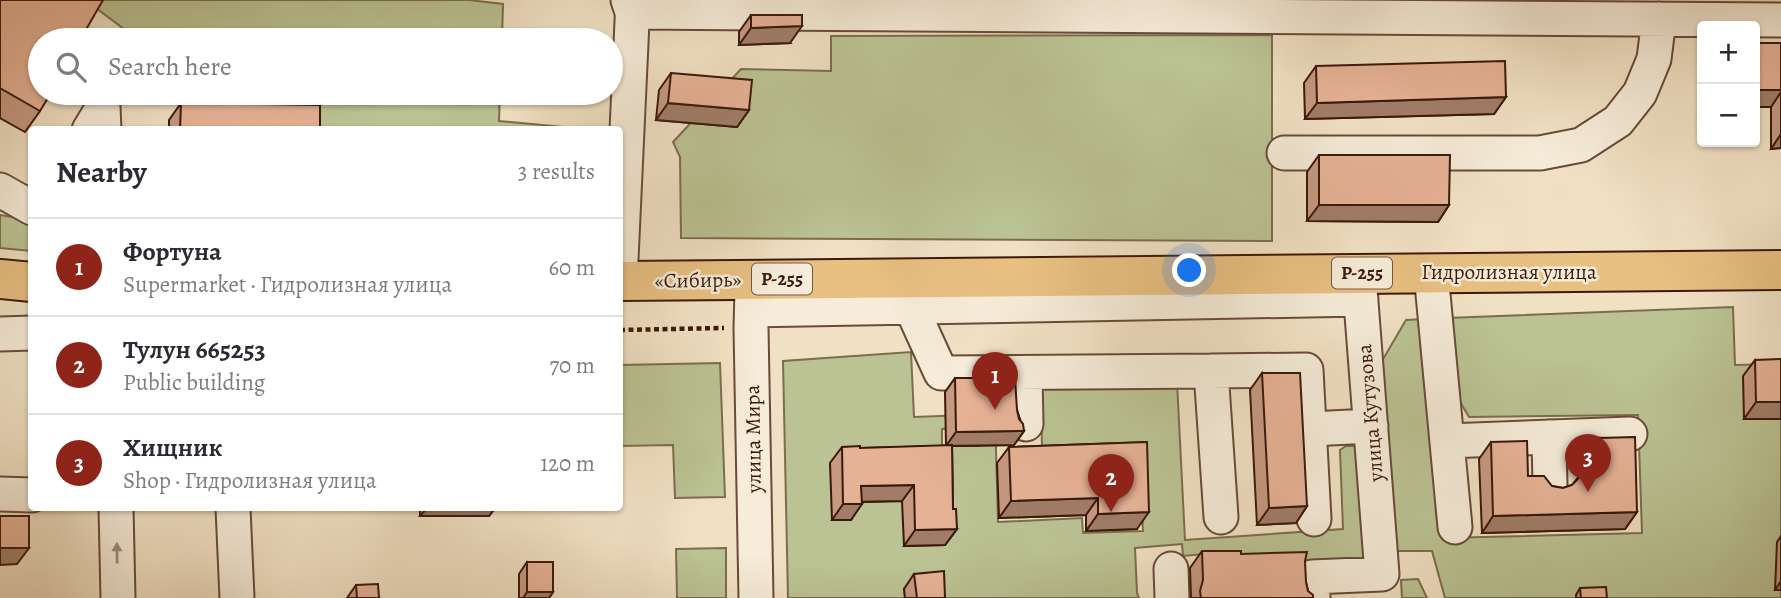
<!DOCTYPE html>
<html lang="en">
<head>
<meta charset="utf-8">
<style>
  :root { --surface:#fff; --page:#f7f7f7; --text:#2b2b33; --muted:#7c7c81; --line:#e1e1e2; --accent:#8f2418 }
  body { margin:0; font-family:Alegreya,serif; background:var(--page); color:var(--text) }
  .controls { position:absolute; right:21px; top:21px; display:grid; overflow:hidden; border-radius:7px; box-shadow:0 2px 5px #0004 }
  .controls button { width:63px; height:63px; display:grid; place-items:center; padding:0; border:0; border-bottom:2px solid var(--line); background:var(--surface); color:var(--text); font:35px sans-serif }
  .you { position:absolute; left:1190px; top:271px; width:24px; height:24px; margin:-18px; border:5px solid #fff; border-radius:50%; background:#1a73e8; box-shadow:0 0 0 10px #1a73e833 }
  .badge { display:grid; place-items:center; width:46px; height:46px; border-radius:50%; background:var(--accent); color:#fff; font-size:23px; font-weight:700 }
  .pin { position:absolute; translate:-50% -58px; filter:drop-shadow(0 2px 4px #0008) }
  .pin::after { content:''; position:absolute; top:37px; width:24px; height:21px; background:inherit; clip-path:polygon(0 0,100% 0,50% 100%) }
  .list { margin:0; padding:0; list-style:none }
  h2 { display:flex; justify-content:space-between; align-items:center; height:91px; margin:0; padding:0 28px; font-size:30px }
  h2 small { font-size:23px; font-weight:400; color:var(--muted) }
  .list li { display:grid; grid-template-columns:46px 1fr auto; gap:21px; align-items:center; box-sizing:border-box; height:98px; padding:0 28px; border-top:2px solid var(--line) }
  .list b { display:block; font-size:26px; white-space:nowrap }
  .list p { margin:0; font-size:23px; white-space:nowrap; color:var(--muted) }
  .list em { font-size:23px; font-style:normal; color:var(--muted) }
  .icon { flex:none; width:38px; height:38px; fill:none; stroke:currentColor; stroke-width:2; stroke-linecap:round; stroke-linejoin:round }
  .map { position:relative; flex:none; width:1781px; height:598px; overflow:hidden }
  .search { position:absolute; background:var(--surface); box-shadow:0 2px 5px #0004; left:28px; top:28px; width:595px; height:77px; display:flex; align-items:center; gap:18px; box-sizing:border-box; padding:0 24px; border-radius:38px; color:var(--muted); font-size:26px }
  .panel { position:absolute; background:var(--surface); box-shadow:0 2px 5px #0004; left:28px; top:126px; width:595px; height:385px; border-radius:7px }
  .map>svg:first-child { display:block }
  .green { fill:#bbc394; stroke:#7a6e4e; stroke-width:2; fill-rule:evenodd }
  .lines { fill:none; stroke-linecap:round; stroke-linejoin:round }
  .minor-casing { stroke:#684b38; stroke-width:37 }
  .highway-casing { stroke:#3a1909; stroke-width:42 }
  .path { stroke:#3a1909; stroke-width:4.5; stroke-dasharray:5 3.5; stroke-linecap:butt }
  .minor { stroke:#f6ecd9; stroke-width:33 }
  .highway { stroke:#e8c082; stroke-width:38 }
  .wall { fill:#c69981; stroke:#3a1909; stroke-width:2 }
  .shaded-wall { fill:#a17d69; stroke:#3a1909; stroke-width:2 }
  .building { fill:#e6b296; stroke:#3a1909; stroke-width:2 }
  .oneway { fill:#a18d7b }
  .labels { text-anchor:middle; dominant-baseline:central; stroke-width:5; stroke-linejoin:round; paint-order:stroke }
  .shield { fill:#f6ecd9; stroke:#725847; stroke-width:2 }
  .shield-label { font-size:19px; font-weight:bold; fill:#3a1909 }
  .street-label { font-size:21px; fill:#3a1909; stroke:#f6ecd9 }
</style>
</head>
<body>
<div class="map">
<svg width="1781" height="598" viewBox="0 0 1781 598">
  <rect width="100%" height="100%" fill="#f1e1c4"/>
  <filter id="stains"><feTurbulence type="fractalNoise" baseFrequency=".00286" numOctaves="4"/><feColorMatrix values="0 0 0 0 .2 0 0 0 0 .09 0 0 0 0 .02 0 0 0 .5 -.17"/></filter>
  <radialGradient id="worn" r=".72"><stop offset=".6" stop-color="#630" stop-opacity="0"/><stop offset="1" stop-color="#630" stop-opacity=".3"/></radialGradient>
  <!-- green -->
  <path class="green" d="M85,0H469L503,4L502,40H139Z
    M1272,35V241L681,238L680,157L673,142L741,69L831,71V36Z
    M150,93H500L499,121L584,129H317V115L151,99Z
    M0,215L31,220V251L0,248Z
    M1733,307L1735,365L1781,364V598H1602L1576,595V598H1445L1432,551H1394L1379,366L1406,320L1425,319L1443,538L1642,533L1638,415L1469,417L1459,400L1447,318Z
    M911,352L914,417L995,414L998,522L1082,518L1083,533L1143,531L1139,446L1042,449L1041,387L1177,382L1185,540L1343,529L1340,450L1346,446H1359L1369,553L1362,560L1241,567L1240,551L1183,556L1182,544L1135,548L1137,593L1139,598H934L904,589L905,598H788L783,361ZM979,427V446H942V429Z
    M720,363L725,497L675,498L673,445L620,446V365Z
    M726,548V598H677L676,549Z
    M1418,579L1427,598H1402L1401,580Z"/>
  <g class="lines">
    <defs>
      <path id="minor" d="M628,0L632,12L1781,20
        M89,130L103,107L104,130
        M1284,153H1540L1581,145L1618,121L1640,93L1654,59L1659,19
        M0,190L32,208
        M1431,273L1455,527
        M620,281L633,0
        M752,289L751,328L756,598
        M911,307L941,373L1211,371L1221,517
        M752,310L1361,299
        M0,334L32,333
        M1211,371L1306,370L1314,519
        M1025,373L1026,424
        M1310,429L1371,426
        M1549,437L1550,486
        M1447,441L1630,434
        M0,494L32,495
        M116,508L118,598
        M233,508L237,598
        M1171,569L1172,598
        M1313,598L1312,577L1382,574L1359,276"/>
      <path id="highway" d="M0,279L32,282
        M620,281L1781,270"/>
    </defs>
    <!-- minor casing -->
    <use href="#minor" class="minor-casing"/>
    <!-- highway casing -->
    <use href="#highway" class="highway-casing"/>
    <!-- path -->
    <path class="path" d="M620,330L724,328"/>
    <!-- minor -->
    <use href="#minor" class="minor"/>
    <!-- highway -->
    <use href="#highway" class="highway"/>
  </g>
  <!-- wall -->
  <path class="wall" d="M0,0L40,111L25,132L0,118Z
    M751,15L790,43L739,45V32Z
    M1781,43V148L1771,149V107Z
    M1316,66L1506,97L1494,114L1305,119L1304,83Z
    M671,73L749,110L737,127L656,120L659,90Z
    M181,103L320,130H169V120Z
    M1319,155L1449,205L1438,222L1307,221V172Z
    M1755,360L1781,419H1744L1743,376Z
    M1262,373L1307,506L1296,523L1257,525L1250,390Z
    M955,378L1017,410L1024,431L1014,445L952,446L953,509L957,529L945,545L904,546L902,501L862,502L851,520H832L830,463L842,447L860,448L946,446L945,392Z
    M1599,438L1637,512L1625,529L1482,533L1479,459L1491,442L1528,476L1552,486L1563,488L1572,485L1580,475L1587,474V455Z
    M1147,442L1137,529L1086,531V515L999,518L997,463L1009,447Z
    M420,508H495L489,516H420Z
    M1781,536V590H1775L1777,542Z
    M1202,551L1241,554L1306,582L1308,591L1313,598H1191L1190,568Z
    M527,562L553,592L549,598H519V574Z
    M914,574L945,598H905L904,589Z
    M356,585L379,598H347Z
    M1580,588L1607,598H1576V595Z"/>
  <!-- shaded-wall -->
  <path class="shaded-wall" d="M802,26L790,43L739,45L751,28Z
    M1755,90H1781V92L1771,107H1755Z
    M1506,97L1494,114L1305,119L1317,103Z
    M668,103L749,110L737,127L656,120Z
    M1781,134V148L1771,149Z
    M1319,205H1449L1438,222L1307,221Z
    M1756,402H1781V419H1744Z
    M1024,431L1014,445L946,446L956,432Z
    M914,485L902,501L850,502L861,486Z
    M1098,498L1086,515L999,518L1011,501Z
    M843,504H862L851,520H832Z
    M1307,506L1296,523L1257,525L1269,508Z
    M427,508H495L489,516H420Z
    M1149,512L1137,529L1086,531L1098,514Z
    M1637,512L1625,529L1482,533L1493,516Z
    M957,529L945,545L904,546L915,530Z
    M0,548H29L17,564L0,565Z
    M1781,581V590H1775Z
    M527,592H553L549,598H523Z"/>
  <!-- building -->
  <path class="building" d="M0,0H103L80,40H40V93H51L40,111L0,88Z
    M751,15H802V26L751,28Z
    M1755,43H1781V90H1755Z
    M1505,61L1506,97L1317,103L1316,66Z
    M671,73L752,80L749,110L668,103Z
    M181,103L320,105V130H180Z
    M1319,155H1450L1449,205H1319Z
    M1781,359V402H1756L1755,360Z
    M1262,373H1300L1307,506L1269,508Z
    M955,378H1015L1017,410L1019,419L1023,424L1024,431L956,432Z
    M1635,437L1637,512L1493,516L1491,442L1527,441L1528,476H1544L1552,486L1563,488L1572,485L1578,479L1580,475L1600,474L1599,438Z
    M1147,442L1149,512L1098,514V498L1011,501L1009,447Z
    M952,445L953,509H956L957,529L915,530L914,485L861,486L862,504H843L842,447L860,446V448Z
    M0,516H29V548H0Z
    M1202,551H1241V554L1307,552L1305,561L1306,582L1308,591L1313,595V598H1201L1200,591L1203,580Z
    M527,562H553V592H527Z
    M944,571L945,598H917L914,574Z
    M378,584L379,598H357L356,585Z
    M1606,587L1607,598H1581L1580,588Z"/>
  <!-- one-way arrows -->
  <defs><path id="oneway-solid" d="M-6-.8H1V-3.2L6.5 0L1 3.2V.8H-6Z" transform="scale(1.75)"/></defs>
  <use class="oneway" href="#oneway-solid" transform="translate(117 553) rotate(-91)"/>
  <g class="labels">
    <!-- shield labels -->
    <g class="shield">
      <rect x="1332" y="257.5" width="60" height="31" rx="5"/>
      <rect x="752" y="263.5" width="60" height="31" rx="5"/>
    </g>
    <g class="shield-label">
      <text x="1362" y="273">Р-255</text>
      <text x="782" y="279">Р-255</text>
    </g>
    <!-- street labels -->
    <g class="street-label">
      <text x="1509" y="272">Гидролизная улица</text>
      <text transform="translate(698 280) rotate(-1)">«Сибирь»</text>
      <text transform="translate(1370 413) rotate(-95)">улица Кутузова</text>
      <text transform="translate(753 439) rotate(-91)">улица Мира</text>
    </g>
  </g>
  <rect width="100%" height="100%" filter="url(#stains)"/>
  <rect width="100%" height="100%" fill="url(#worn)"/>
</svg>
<div class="controls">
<button>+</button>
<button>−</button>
</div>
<div class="you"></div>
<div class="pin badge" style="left:995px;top:410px">1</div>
<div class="pin badge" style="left:1111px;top:512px">2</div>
<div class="pin badge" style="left:1588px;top:492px">3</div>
<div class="search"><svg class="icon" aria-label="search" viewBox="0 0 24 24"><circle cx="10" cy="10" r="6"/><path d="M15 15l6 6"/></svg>Search here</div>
<section class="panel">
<h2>Nearby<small>3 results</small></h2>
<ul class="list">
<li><span class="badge">1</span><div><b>Фортуна</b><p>Supermarket · Гидролизная улица</p></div><em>60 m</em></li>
<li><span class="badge">2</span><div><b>Тулун 665253</b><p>Public building</p></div><em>70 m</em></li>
<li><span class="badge">3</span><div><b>Хищник</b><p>Shop · Гидролизная улица</p></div><em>120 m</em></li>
</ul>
</section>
</div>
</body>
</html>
